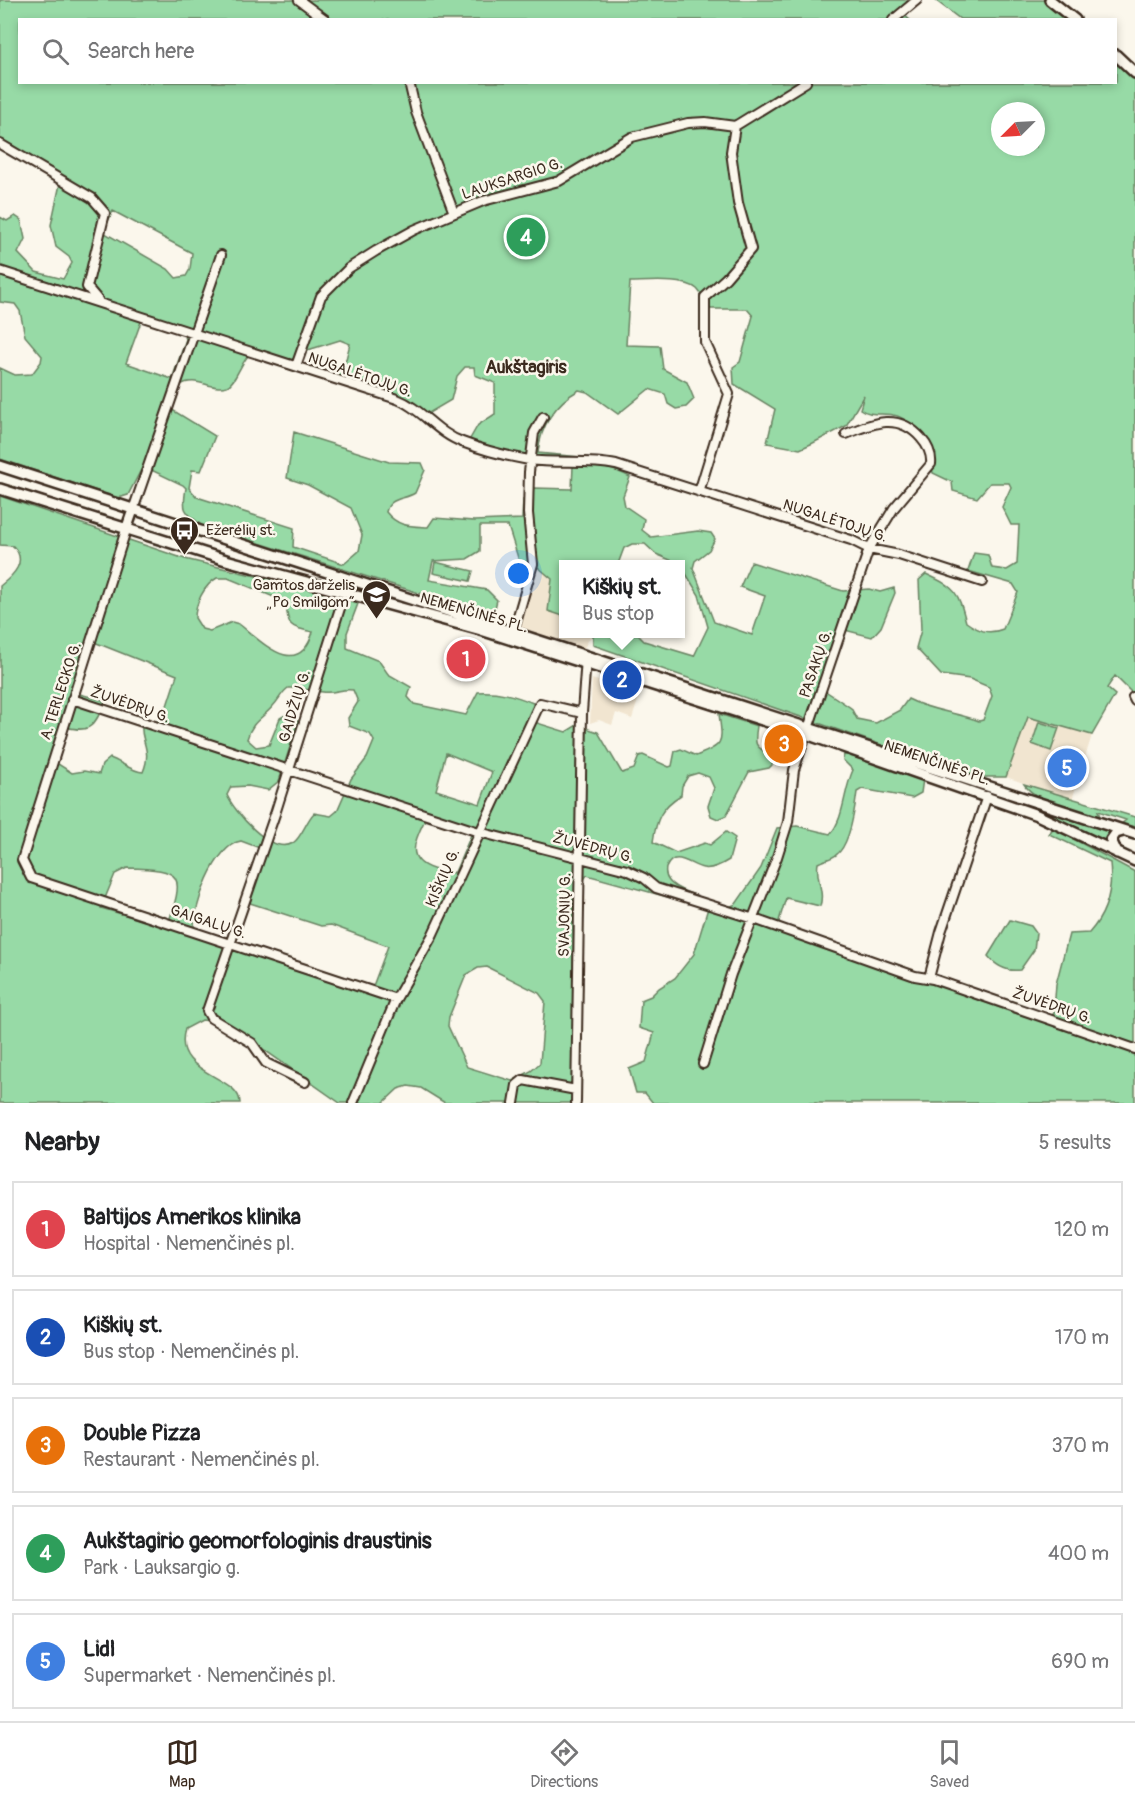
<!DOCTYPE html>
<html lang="en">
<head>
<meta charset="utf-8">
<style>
  :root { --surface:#fff; --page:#f2f2f2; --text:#202124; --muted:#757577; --line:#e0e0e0; --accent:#3b2a1e }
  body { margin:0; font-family:Pangolin,sans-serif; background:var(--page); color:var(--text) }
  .compass { position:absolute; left:991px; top:102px; width:54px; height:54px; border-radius:50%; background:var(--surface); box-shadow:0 3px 9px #0003; rotate:246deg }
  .you { position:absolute; left:519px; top:574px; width:21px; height:21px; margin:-15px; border:4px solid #fff; border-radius:50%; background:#1a73e8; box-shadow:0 0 0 9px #1a73e833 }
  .badge { display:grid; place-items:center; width:39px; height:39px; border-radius:50%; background:var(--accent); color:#fff; font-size:20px; font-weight:700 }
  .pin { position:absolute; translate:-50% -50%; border:3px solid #fff; box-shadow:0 2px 6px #0006 }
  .popup { position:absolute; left:559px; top:560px; width:126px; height:78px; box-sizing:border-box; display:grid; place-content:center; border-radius:0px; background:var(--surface); filter:drop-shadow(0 2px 4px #0005); font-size:20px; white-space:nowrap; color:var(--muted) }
  .popup b { font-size:22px; color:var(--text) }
  .popup::after { content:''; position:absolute; left:50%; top:100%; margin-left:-12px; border:12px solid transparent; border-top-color:var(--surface) }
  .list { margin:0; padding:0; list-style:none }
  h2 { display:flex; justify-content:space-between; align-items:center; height:78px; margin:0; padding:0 24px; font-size:26px }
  h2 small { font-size:20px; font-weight:400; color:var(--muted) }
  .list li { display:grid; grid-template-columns:39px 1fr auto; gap:18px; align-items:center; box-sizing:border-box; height:96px; margin:0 12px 12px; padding:0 12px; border:2px solid var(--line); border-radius:0px }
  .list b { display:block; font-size:22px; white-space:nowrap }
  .list p { margin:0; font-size:20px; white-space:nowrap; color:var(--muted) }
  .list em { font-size:20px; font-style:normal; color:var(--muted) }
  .icon { flex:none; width:33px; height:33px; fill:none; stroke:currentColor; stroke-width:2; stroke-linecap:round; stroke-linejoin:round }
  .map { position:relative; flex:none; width:1135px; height:1103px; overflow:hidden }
  .search { position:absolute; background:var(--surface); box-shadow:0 3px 9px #0003; left:18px; right:18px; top:18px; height:66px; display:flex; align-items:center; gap:15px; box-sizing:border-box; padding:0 21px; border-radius:0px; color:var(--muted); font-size:22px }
  .sheet { height:618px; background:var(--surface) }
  nav { display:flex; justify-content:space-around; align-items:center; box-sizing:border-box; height:84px; border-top:2px solid var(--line); background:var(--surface); font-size:16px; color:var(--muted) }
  nav a { display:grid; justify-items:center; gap:3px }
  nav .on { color:var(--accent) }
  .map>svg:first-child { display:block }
  .built { fill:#f1e5d0 }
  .green { fill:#97daa6; stroke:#698262; stroke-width:1.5; fill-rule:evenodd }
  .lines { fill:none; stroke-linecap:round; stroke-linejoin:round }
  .minor-casing { stroke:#3b2a1e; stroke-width:12 }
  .major-casing { stroke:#3b2a1e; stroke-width:14 }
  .minor { stroke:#fbf7ec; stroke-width:8 }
  .major { stroke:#fbf7ec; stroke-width:9 }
  .labels { text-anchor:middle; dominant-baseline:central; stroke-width:5; stroke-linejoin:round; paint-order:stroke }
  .street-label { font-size:15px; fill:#3b2a1e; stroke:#fbf7ec }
  .poi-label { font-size:15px; fill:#3b2a1e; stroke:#fbf7ec; text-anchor:start }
  .quarter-label { font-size:18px; font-weight:bold; fill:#3b2a1e; stroke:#fbf7ec }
</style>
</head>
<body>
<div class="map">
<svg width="1135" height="1103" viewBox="0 0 1135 1103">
  <rect width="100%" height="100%" fill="#fbf7ec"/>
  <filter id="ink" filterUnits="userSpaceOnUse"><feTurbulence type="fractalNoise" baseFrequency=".0167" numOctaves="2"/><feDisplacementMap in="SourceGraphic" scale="12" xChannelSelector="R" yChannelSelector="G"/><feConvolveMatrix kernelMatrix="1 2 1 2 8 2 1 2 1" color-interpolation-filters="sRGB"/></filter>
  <g filter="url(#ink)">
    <!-- built -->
    <path class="built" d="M530,566L539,568L552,579L548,610L563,616L564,634H592L584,648L521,629L512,623Z
      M592,679L640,694L632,719L616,713L612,725L599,720L590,723Z
      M1028,716L1092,735L1072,800L1006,777Z"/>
    <!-- green -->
    <path class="green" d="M0,0H922L903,14L910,20H20V82H1116V62L1135,80V696L1115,676L1107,688L1115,695L1092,735L1028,717L1006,777H974L593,645V634H637L644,641L694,656L708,627L699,595L680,564L656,554L645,544H632L624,548L618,564H564L563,616L548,611L552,579L539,568L519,561L508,526H480V551L467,559L433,561L429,580L487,590L497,600L493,616L201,525C184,511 182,511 186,488L183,485L143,466L128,495L118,498L0,459V368L15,375L32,374L41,362L42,356L25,336L20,311L15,304L0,302V217L7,221L15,216L21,220L25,239L18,253L36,272L63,279L72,263L69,257L56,247L51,225L60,184L57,172L0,140ZM1000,111H1036V147H1000ZM113,211L192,253L190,269L186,276L176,278L168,269L103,232ZM630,282C645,282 685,278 697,289C703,295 705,304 711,309H747L753,316L740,362L733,367L734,384L775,409L767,443L800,449L813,443L846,426L864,395L860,409C869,416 882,413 893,415C904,416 926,434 930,445C934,455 930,463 933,473L952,482L953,491L977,498L990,483H1009L1011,487L1002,507L1011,525H1019L1017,564L1007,570L992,568L988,555L974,553L968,571L1013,584L1018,592L1003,629C988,635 979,631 966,622C958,591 956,588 926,574L919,580L921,630L916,648L941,675L970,679L989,687L992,696L983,720L979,721C955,712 931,711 908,699L900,710L876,723L857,719L851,708L818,686L838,632L841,629L872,637L881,627L895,593L894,588L880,592L869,589L843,591L751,562L740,587L765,596L752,635L714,622L693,568L695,561L709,550L715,539L711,533L698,531L651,537L642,530L644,519L625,506L623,496L630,477C613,468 599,466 579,467L580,457L538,453C540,427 555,403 579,390L587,392L618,414L649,389L665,394L668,404L676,409L686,407L694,399L687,382L663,369L660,346L626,345ZM142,319L184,334L186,339L172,379L126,363ZM340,340L350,344L345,363L330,368V374L429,413L451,400L457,376L465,367H474L475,375L495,383V414L478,425L470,439L494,455L573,466L572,489L534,488L523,499L522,519L474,521L434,518L428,527C410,526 398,527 386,512C389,497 404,500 415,493L425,470L422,463L389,462L294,432L287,478L308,485L351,508L362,535L359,551L344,564L293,547L294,528L197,497L189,488L192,470L201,471L215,436L169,408L180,385C197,375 210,391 227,386C236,383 241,360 252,352L290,361L308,350Z
      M935,0H1043L1069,19H960Z
      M0,496L185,559L359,601L347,633V648L379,661L388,674L411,687L408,697L414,704L466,715L478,692C499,691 514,695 533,703L537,723L566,732L577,725L598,732L622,773L634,769L639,756L643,755L669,767L672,766L675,751L681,749L696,756C724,744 723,744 719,714L757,726C753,751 758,745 774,758L773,764L769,768L749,772L726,816L718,819L711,816L708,806L714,788L709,777L698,773L688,776L682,786L681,795C661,807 656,820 653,842L676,853L705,843L710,845L726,832L735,838L729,860C721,865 712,870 703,868C691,866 674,848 666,868C665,873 666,877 669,881C677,892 714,901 729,907L736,904L761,868L777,828L797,826L830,834C844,820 844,789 853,770L843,760L844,754L923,779L921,793L912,798L862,789L857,792C855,808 850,846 836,855C831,859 823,860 818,863C815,878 825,891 820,906L786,898L779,921L783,931L1018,1014L1049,1023L1054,1012L1056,984L1069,934L1089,933C1107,913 1113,890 1110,863L1049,834L1053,828L1135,872V1103H653L645,1093H636L629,1069L646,1062L654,1033L639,1028L641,1000L651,996L659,988L675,978L694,954L708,908L587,875L573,896L574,1103H445L421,1088L408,1086L398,1089L383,1103H340L226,1023L202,1020L185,1029C171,1075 240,1075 240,1103H0V586C14,575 28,561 13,546L0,545ZM217,578H228L286,602C287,627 290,627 313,632C298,680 263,643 239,624L232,622L210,631L202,629L195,618C195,604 204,585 217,578ZM89,640L177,675L166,709L157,722L142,721C139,742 153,748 143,772C133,772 121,762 110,758L102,765L99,774L84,771L72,773L50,759L61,726C88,733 93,730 104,704L103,700L72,692ZM288,688C301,687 311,691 323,692C334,694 342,688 353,690L358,702L348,718L349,726L370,734L374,741L367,758L351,779L337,811L331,816L314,813C306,821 302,837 293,843C271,856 234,811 227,795L231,787L248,786L268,790L279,781L298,722L295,716L287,714L280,718L269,745L256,747L247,739C252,721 262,719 273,706C279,700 281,693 288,688ZM446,753L492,772L480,804L436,790ZM429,811L474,828L455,872C447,875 441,871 433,869C400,858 419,834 429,811ZM241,841L265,850L250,903L321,926L331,925L388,946L373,986L364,992L194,933C192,908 215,845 241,841ZM127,868C184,869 185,874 167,927L101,908L115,874ZM487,967L539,993L545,1001L540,1063L531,1071L512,1081L467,1067L448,1026L449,1017L466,975L478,968Z
      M435,562L473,571L470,581L433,573Z
      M1039,722L1059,728L1051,751L1032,744Z
      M1024,784L1135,817V830L1120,825L1126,820L1098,811L1101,819C1080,813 1036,803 1024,784Z
      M979,788L1111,831L1109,844L1043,813Z
      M1010,920L1031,926L1036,933L1034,950L1020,970C1006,972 996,966 988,956Z"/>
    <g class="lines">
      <defs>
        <path id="minor" d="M299,0L326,20
          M893,20L917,0
          M409,82L416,112L454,213
          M0,144L92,198L105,213L87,287L98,300
          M0,271L397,399C421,408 437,433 462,442C483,450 506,456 529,460C558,464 587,459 616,465L851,540L869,549L899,555L982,582
          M296,366L321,296L349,268L376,251L414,230L483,201L559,181L632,137L688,123L705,122L735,126L806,82
          M699,492L729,394L705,342V297L726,278L751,249L738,203L731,152L735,126
          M133,510L221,255
          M126,530L22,860L31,878L396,999
          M513,633L533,564L528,513L529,472L534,433L543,417
          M1133,697L1135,701
          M72,699L479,832L627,870L644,878L656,888L754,919L915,976L933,979L1135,1049
          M929,978L941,932L987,796
          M703,1064L731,974L777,857L788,822L794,770L869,549L894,508L931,464C932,454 928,446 921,438C898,412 873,423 846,434
          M305,1082L266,1063L252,1043L211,1018L207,1011L275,814L341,605
          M353,1103L396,999L432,936L540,703L582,713
          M514,1103L517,1085L523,1080L576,1090
          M576,1103L582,713L586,658"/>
        <path id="major" d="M1050,0L1075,20
          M1116,55L1135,73
          M0,466L1135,834
          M0,489L226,560L481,630L806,734L1037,815L1135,861
          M126,530L133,510
          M1117,853L1111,840L1116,833L1123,831"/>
      </defs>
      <!-- minor casing -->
      <use href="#minor" class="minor-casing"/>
      <!-- major casing -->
      <use href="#major" class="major-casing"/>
      <!-- minor -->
      <use href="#minor" class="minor"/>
      <!-- major -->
      <use href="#major" class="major"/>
    </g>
  </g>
  <!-- icons -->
  <defs>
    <symbol id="bus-pin" viewBox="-11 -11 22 30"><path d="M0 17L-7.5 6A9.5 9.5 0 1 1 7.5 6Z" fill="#3b2a1e" stroke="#fbf7ec"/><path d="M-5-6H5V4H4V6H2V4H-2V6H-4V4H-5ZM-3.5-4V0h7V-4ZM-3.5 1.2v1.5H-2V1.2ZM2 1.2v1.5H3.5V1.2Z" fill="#fff"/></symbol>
    <symbol id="school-pin" viewBox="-11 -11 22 30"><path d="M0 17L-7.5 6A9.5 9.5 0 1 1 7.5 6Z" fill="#3b2a1e" stroke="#fbf7ec"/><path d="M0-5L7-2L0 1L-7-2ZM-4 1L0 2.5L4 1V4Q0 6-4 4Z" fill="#fff"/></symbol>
  </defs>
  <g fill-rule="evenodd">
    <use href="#bus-pin" x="168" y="514" width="33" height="45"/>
    <use href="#school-pin" x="360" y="578" width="33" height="45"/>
  </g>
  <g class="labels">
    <!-- street labels -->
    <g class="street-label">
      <text transform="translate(512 179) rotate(-18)">LAUKSARGIO G.</text>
      <text transform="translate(360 375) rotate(19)">NUGALĖTOJŲ G.</text>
      <text transform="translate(835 521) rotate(18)">NUGALĖTOJŲ G.</text>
      <text transform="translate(474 613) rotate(16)">NEMENČINĖS PL.</text>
      <text transform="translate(816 664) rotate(-71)">PASAKŲ G.</text>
      <text transform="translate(61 691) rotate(-72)">A. TERLECKO G.</text>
      <text transform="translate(130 705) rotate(19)">ŽUVĖDRŲ G.</text>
      <text transform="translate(295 706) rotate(-73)">GAIDŽIŲ G.</text>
      <text transform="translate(937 763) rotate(19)">NEMENČINĖS PL.</text>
      <text transform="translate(593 848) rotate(15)">ŽUVĖDRŲ G.</text>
      <text transform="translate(443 878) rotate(-66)">KIŠKIŲ G.</text>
      <text transform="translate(565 915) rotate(-89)">SVAJONIŲ G.</text>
      <text transform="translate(208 922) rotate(18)">GAIGALŲ G.</text>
      <text transform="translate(1052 1006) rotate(19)">ŽUVĖDRŲ G.</text>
    </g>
    <!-- poi labels -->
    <g class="poi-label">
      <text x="206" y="530">Ežerėlių st.</text>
      <text x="355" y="585" text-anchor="end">Gamtos darželis<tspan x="355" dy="17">„Po Smilgom“</tspan></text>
    </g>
    <!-- quarter labels -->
    <g class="quarter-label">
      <text x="526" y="367">Aukštagiris</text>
    </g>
  </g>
</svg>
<svg class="compass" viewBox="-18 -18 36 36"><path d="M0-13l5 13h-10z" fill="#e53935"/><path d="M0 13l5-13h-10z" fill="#757577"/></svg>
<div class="you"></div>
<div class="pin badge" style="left:466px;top:659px;background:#e0444e">1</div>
<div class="pin badge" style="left:622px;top:680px;background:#1a4fb4">2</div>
<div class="popup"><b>Kiškių st.</b>Bus stop</div>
<div class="pin badge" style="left:784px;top:744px;background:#e8710a">3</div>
<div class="pin badge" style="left:526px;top:237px;background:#2e9e5b">4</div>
<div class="pin badge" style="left:1067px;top:768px;background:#3f7fe0">5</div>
<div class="search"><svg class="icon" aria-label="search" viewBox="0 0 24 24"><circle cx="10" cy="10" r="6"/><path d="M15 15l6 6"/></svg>Search here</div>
</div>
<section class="sheet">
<h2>Nearby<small>5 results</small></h2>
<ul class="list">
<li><span class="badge" style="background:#e0444e">1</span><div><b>Baltijos Amerikos klinika</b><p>Hospital · Nemenčinės pl.</p></div><em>120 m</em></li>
<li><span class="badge" style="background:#1a4fb4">2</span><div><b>Kiškių st.</b><p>Bus stop · Nemenčinės pl.</p></div><em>170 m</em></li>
<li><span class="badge" style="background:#e8710a">3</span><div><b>Double Pizza</b><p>Restaurant · Nemenčinės pl.</p></div><em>370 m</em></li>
<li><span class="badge" style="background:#2e9e5b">4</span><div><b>Aukštagirio geomorfologinis draustinis</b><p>Park · Lauksargio g.</p></div><em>400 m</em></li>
<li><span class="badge" style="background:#3f7fe0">5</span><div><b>Lidl</b><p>Supermarket · Nemenčinės pl.</p></div><em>690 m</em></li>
</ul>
</section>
<nav>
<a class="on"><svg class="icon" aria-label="map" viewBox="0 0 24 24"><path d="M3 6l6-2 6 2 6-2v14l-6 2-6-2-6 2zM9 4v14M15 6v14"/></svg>Map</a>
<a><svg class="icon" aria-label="directions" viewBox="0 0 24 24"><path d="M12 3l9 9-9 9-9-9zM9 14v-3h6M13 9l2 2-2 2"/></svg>Directions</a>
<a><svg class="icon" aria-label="saved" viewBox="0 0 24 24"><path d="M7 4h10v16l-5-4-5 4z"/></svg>Saved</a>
</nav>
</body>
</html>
